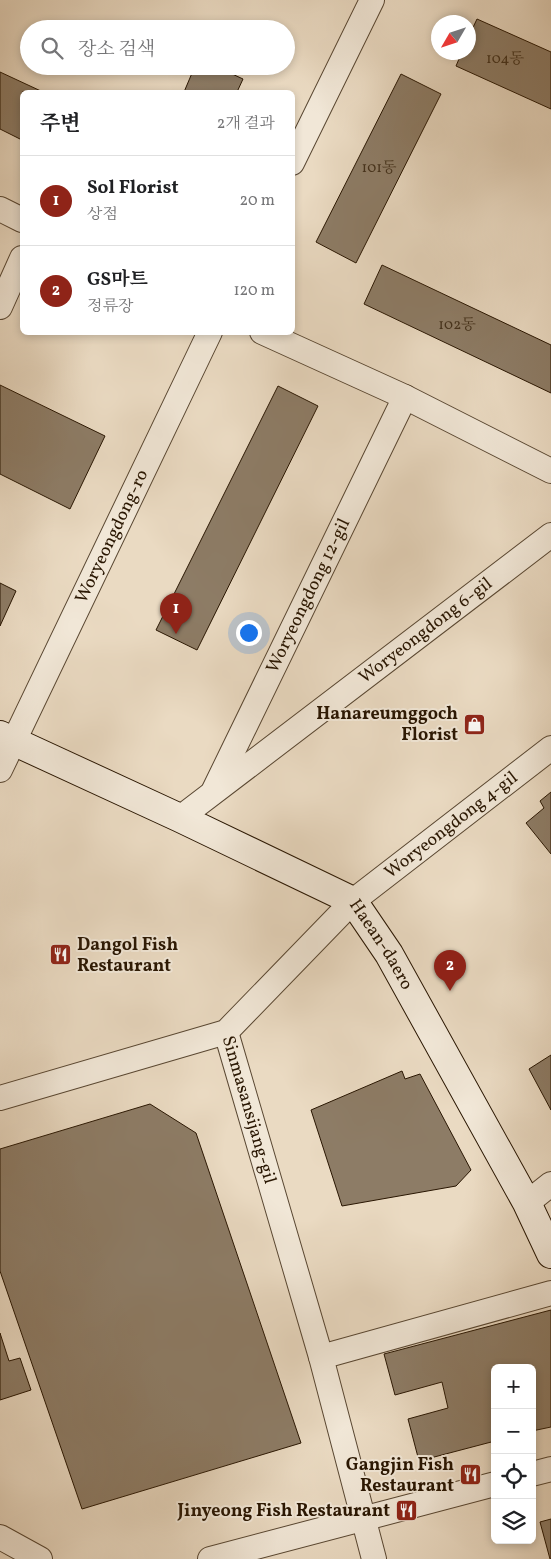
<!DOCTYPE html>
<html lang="ko">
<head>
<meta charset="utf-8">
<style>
  :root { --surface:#fff; --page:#f2f2f2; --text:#202124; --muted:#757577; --line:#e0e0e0; --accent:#8f2418 }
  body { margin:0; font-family:Vollkorn,"Noto Serif KR",serif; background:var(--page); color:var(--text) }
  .controls { position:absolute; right:15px; bottom:15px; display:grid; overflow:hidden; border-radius:8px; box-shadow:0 2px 8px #0003 }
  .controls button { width:45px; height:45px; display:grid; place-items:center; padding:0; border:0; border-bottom:1px solid var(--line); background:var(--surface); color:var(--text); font:25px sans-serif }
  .compass { position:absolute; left:431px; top:15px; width:45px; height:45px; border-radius:50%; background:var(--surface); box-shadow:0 2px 8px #0003; rotate:231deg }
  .you { position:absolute; left:248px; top:632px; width:18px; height:18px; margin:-12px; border:4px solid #fff; border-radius:50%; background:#1a73e8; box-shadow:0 0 0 8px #1a73e833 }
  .badge { display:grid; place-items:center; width:32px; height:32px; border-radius:50%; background:var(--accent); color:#fff; font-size:16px; font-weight:700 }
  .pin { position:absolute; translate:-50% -41px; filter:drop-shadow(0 1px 2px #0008) }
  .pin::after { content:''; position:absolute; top:26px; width:18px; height:15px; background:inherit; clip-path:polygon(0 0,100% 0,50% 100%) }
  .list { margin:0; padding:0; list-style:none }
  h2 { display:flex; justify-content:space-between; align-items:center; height:65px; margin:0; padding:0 20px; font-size:21px }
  h2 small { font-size:16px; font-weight:400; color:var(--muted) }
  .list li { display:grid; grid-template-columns:32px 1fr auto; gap:15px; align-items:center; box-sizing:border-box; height:90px; padding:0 20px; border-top:1px solid var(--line) }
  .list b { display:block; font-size:19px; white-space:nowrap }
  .list p { margin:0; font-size:16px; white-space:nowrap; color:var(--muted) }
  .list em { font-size:16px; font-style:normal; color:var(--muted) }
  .icon { flex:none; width:28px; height:28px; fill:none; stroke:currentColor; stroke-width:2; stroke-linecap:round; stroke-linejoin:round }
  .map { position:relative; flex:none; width:551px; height:1559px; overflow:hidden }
  .search { position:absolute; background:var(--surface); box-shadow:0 2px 8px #0003; left:20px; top:20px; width:275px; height:55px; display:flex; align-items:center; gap:12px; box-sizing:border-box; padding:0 18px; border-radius:28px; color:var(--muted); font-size:19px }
  .panel { position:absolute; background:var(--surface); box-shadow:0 2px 8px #0003; left:20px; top:90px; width:275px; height:245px; border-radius:8px }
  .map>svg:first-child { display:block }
  .building { fill:#8d7c66; stroke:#291602 }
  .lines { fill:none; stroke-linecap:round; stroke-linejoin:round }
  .minor-casing { stroke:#594732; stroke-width:26 }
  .secondary-casing { stroke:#291602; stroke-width:30 }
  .minor { stroke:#f1e7d7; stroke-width:24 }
  .secondary { stroke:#f1e7d7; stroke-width:28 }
  .labels { text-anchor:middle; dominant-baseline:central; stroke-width:4; stroke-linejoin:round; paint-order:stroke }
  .number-label { font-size:15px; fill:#42301b }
  .street-label { font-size:18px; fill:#291602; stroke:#f1e7d7 }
  .poi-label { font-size:18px; font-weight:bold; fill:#291602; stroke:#f1e7d7; text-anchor:end }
</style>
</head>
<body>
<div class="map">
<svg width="551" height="1559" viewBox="0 0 551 1559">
  <rect width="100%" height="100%" fill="#eadac2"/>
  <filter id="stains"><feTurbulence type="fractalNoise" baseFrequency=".004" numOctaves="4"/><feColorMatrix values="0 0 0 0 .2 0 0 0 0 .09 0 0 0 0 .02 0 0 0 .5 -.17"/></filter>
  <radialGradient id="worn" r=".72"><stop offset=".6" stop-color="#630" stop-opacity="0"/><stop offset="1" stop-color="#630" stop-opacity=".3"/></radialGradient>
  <!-- building -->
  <path class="building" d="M477,19L551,52V109L456,66L462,52H468V38Z
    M195,66H215L243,79L237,92H184Z
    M0,72L43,92H22V140L0,129Z
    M401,74L441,94L356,263L316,242Z
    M382,265L551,345V393L364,304Z
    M0,385L105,436L70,509L0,474Z
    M278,386L318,406L197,650L156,630Z
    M0,583L16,591L0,626Z
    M551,792V854L526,823L544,808L540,801Z
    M551,1055V1110L529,1069Z
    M402,1071L405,1079L420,1074L471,1170L456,1186L342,1206L311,1110Z
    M150,1104L196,1133L301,1443L82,1509L0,1271V1149Z
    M551,1310V1427L532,1431V1368H495V1441L419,1461L408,1419L448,1408L442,1382L395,1395L384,1354Z
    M0,1333L9,1361L20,1358L31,1390L0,1400Z
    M551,1519V1559H550L540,1522Z"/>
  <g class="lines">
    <defs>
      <g id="minor">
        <path d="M292,163L372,0"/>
        <path d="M0,209L22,220"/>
        <path d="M0,307L22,258"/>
        <path d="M262,332L405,397L551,471"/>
        <path id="s1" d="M0,770L210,332"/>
        <path id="s2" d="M214,790L405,397"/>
        <path id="s3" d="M180,818L551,535"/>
        <path id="s4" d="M226,1032L321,1357L374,1559"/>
        <path id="s5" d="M0,1098L226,1032L353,901L551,748"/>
        <path d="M527,1203L551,1184"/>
        <path d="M321,1357L551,1293"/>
        <path d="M532,1474L551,1469"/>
        <path d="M0,1537L40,1559"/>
        <path d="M210,1559L495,1484"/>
      </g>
      <g id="secondary">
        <path id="s6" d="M0,735L180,818L353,901L389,954L527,1203L551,1254"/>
      </g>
    </defs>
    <!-- minor casing -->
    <use href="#minor" class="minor-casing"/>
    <!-- secondary casing -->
    <use href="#secondary" class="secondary-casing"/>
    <!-- minor -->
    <use href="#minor" class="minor"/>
    <!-- secondary -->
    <use href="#secondary" class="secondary"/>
  </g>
  <!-- icons -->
  <defs>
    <symbol id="shop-square" viewBox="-11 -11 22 22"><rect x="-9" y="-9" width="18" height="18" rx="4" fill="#8f2418" stroke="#f1e7d7"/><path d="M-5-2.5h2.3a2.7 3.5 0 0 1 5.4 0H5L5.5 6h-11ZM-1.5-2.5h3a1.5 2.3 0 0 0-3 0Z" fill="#fff"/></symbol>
    <symbol id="restaurant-square" viewBox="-11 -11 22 22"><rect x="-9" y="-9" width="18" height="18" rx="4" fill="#8f2418" stroke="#f1e7d7"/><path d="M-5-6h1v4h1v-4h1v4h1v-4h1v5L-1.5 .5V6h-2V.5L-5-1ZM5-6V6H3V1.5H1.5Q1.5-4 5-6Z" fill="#fff"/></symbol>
  </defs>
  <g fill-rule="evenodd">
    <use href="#shop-square" x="462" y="712" width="25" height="25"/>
    <use href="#restaurant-square" x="48" y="942" width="25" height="25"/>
    <use href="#restaurant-square" x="458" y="1462" width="25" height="25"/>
    <use href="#restaurant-square" x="394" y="1498" width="25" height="25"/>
  </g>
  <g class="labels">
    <!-- number labels -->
    <g class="number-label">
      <text x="505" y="59">104동</text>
      <text x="379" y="168">101동</text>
      <text x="457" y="325">102동</text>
    </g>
    <!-- street labels -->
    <g class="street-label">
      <text stroke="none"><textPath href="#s1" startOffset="259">Woryeongdong-ro</textPath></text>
      <text stroke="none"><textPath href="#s2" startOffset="216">Woryeongdong 12-gil</textPath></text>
      <text stroke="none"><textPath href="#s3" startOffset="309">Woryeongdong 6-gil</textPath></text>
      <text stroke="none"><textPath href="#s5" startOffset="542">Woryeongdong 4-gil</textPath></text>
      <text stroke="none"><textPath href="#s6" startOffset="442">Haean-daero</textPath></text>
      <text stroke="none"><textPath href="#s4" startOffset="81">Sinmasansijang-gil</textPath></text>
    </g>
    <!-- poi labels -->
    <g class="poi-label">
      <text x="458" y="714">Hanareumggoch<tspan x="458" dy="21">Florist</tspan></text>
      <text x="77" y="945" text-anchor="start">Dangol Fish<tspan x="77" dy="21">Restaurant</tspan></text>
      <text x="454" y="1465">Gangjin Fish<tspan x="454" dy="21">Restaurant</tspan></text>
      <text x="390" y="1511">Jinyeong Fish Restaurant</text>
    </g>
  </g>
  <rect width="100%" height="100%" filter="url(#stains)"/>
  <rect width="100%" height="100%" fill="url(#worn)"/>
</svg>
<div class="controls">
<button>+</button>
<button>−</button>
<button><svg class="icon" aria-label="locate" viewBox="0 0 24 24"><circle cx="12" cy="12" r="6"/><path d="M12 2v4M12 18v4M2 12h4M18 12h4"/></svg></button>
<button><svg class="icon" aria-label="layers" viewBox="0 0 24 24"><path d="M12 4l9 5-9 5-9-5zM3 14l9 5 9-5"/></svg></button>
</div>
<svg class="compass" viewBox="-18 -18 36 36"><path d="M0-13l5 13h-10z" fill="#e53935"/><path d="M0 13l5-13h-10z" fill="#757577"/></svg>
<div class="you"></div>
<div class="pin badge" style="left:176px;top:634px">1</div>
<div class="pin badge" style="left:450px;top:991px">2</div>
<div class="search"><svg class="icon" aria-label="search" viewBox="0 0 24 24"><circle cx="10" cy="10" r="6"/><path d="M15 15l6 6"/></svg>장소 검색</div>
<section class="panel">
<h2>주변<small>2개 결과</small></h2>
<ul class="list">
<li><span class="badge">1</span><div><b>Sol Florist</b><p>상점</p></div><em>20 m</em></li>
<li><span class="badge">2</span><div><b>GS마트</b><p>정류장</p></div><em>120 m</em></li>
</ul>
</section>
</div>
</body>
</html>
